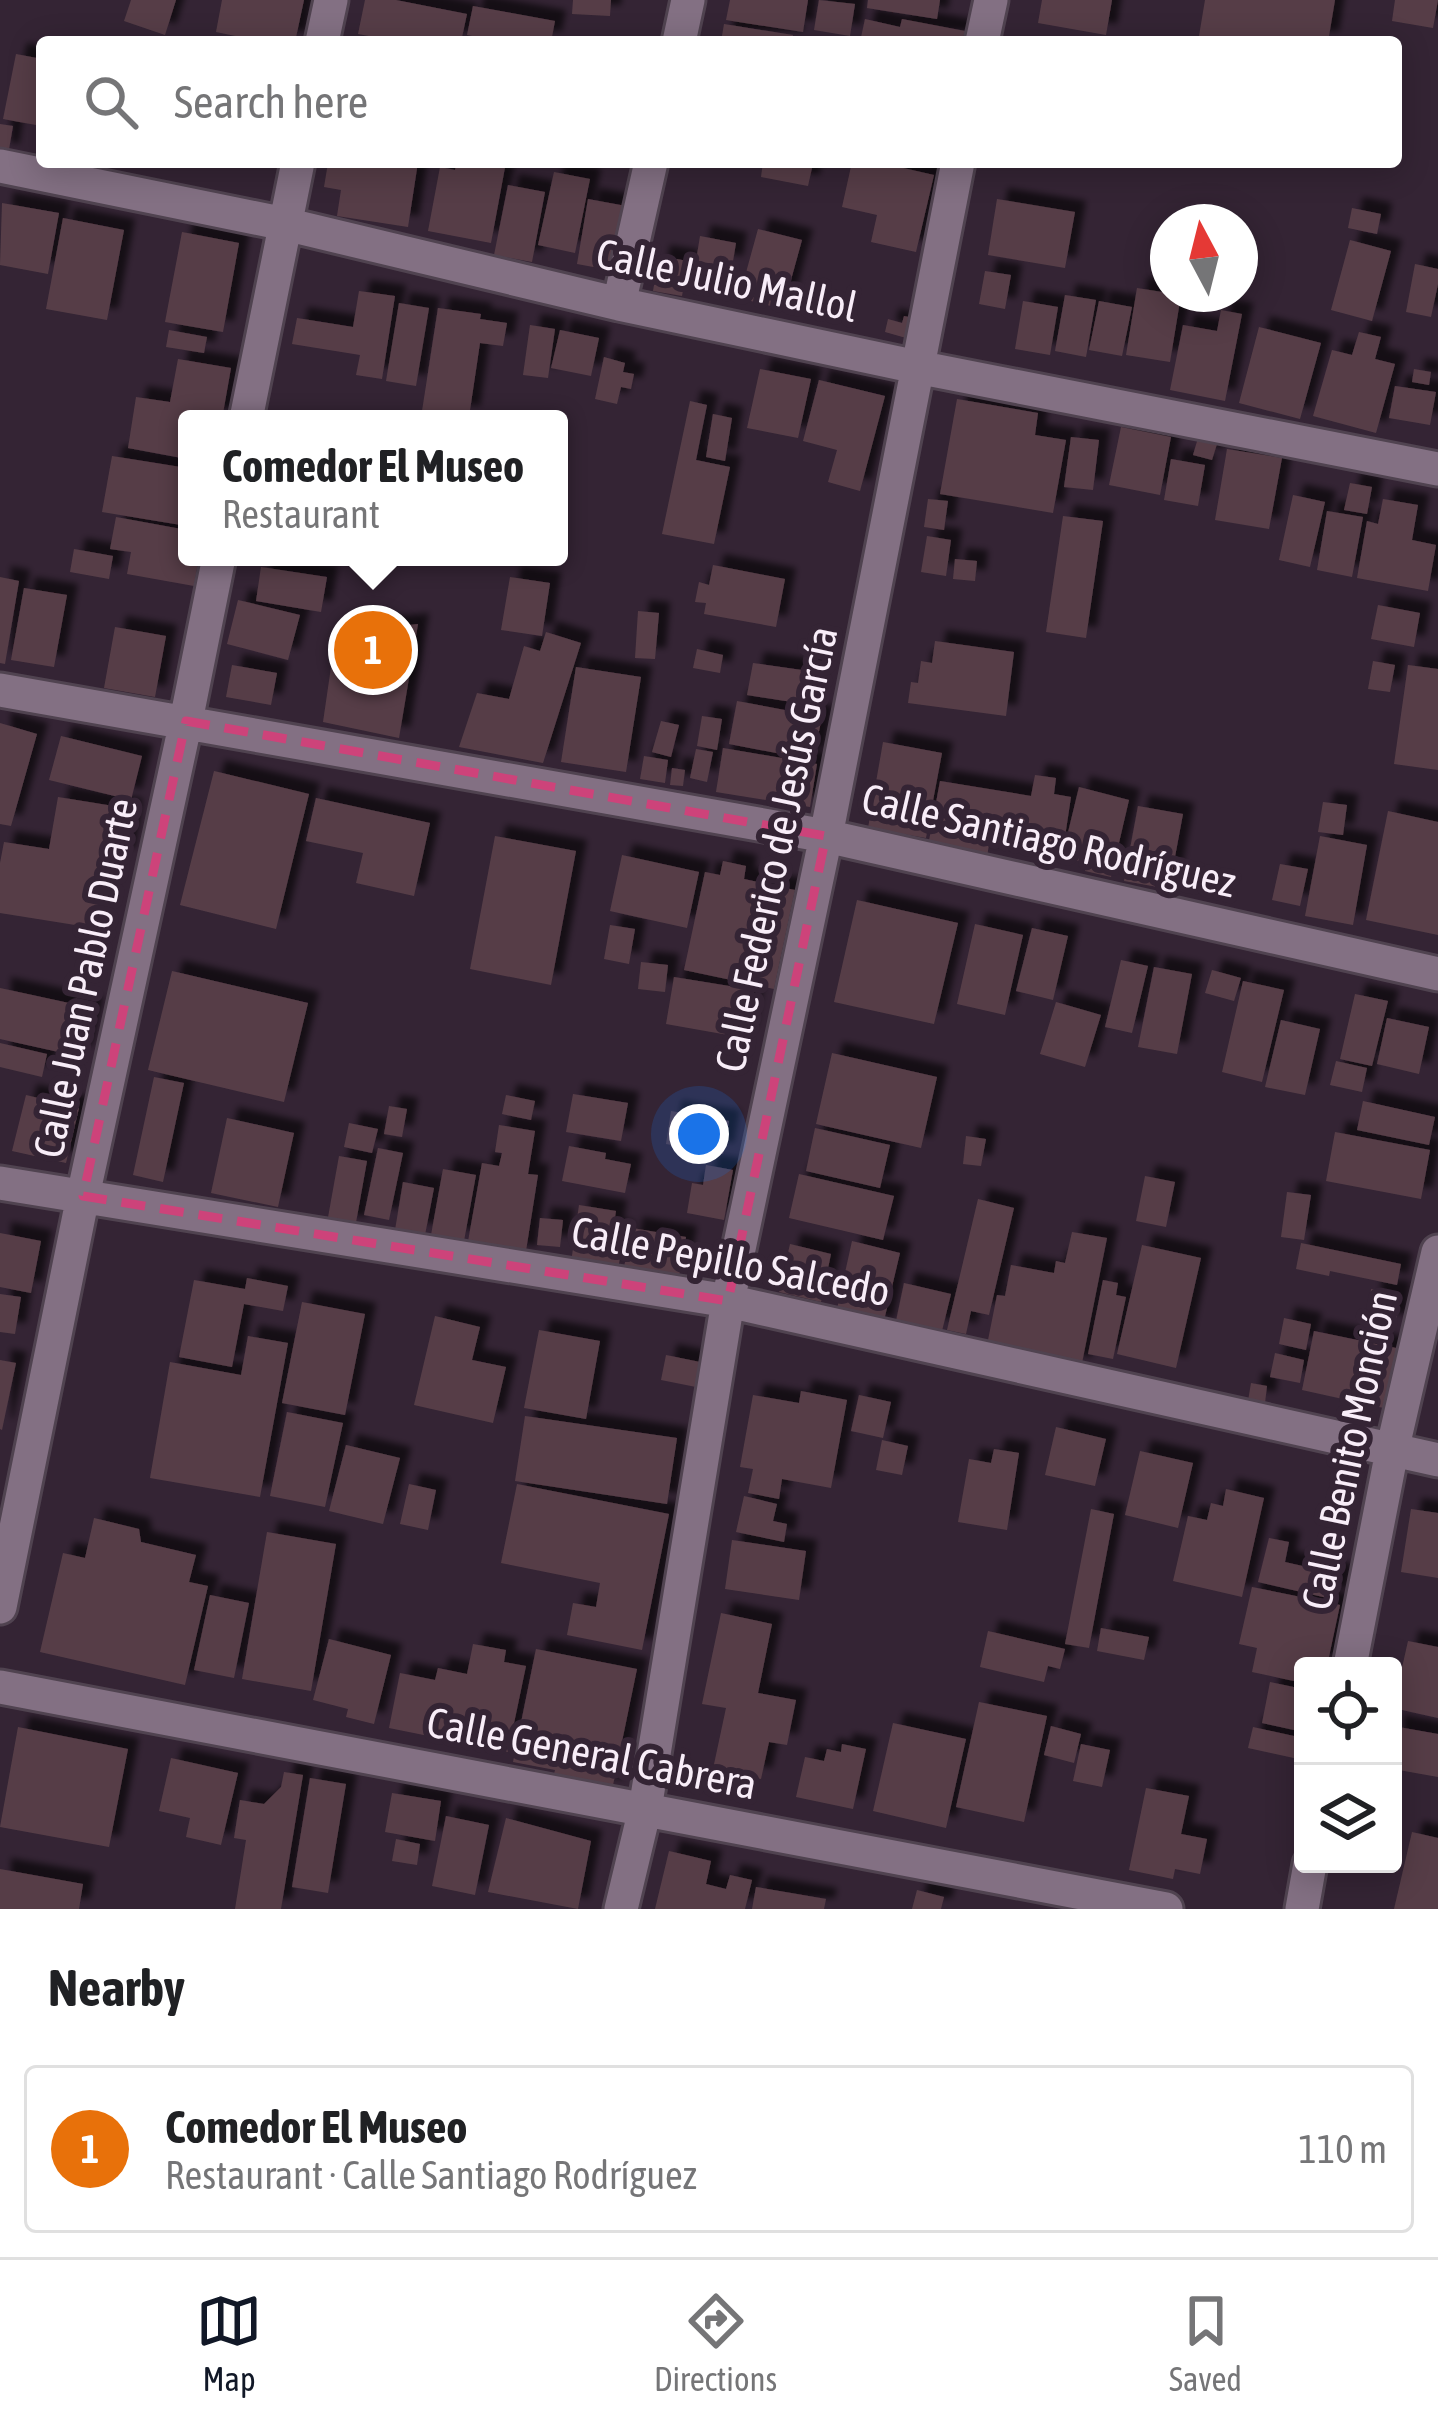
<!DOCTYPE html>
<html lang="en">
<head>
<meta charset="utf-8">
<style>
  :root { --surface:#fff; --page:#f6f6f6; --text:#202124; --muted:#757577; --line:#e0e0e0; --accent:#111827 }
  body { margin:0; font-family:"Asap Condensed",sans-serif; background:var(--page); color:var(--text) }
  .controls { position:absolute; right:36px; bottom:36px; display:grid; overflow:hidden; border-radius:12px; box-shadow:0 6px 30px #0003 }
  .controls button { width:108px; height:108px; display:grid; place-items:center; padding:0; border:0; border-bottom:3px solid var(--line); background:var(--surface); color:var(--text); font:60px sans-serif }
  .compass { position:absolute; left:1150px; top:204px; width:108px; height:108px; border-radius:50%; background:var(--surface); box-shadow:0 6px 30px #0003; rotate:353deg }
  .you { position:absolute; left:699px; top:1134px; width:42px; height:42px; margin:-30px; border:9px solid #fff; border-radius:50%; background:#1a73e8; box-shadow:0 0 0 18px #1a73e833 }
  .badge { display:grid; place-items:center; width:78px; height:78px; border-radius:50%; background:var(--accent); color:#fff; font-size:39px; font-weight:700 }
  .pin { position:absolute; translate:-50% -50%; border:6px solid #fff; box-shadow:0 3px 12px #0006 }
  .popup { position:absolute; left:178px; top:410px; width:390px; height:156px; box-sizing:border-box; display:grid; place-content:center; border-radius:12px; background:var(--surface); filter:drop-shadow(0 3px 9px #0005); font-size:39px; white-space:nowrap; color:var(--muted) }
  .popup b { font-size:45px; color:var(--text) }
  .popup::after { content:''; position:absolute; left:50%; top:100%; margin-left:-24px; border:24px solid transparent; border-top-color:var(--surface) }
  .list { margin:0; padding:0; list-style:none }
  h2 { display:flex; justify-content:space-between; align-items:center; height:156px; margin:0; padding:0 48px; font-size:51px }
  h2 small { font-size:39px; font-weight:400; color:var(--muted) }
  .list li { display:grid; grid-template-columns:78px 1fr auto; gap:36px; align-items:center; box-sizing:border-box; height:168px; margin:0 24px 24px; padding:0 24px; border:3px solid var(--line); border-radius:12px }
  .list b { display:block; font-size:45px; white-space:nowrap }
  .list p { margin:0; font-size:39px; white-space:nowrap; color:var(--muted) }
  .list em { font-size:39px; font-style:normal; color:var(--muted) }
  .icon { flex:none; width:66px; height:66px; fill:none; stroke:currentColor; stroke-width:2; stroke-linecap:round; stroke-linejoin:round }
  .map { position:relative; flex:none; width:1438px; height:1909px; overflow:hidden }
  .search { position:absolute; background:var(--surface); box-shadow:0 6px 30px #0003; left:36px; right:36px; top:36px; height:132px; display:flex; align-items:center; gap:30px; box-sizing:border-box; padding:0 42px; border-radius:12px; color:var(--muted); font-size:45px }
  .sheet { height:348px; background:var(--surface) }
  nav { display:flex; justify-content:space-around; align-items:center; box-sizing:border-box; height:168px; border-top:3px solid var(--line); background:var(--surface); font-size:33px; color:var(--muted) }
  nav a { display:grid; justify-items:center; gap:6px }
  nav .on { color:var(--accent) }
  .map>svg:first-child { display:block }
  .building { fill:#563e47; filter:url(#shadow) }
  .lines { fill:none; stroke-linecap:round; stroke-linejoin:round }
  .minor-casing { stroke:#504350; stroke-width:39 }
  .minor { stroke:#837083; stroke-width:33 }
  .marked { fill:none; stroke:#cd437a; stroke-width:9; stroke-dasharray:24 15; stroke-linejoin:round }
  .labels { text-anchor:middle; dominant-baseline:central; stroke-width:12; stroke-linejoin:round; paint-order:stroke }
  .street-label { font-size:42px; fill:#f8edf8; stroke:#342434 }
</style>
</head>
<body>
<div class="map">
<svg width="1438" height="1909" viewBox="0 0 1438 1909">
  <defs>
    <filter id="shadow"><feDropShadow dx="11" dy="-11" stdDeviation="3" flood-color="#0009"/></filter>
  </defs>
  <rect width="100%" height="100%" fill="#342434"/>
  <!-- building -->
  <path class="building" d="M131,0H176L165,35L124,21Z
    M222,0H304L295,42H265L216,32Z
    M365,0H396L467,14L461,42H401L358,34Z
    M573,0H611L610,16L572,14Z
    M730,0H808L803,32L726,20Z
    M819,0L855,4L850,36L814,30Z
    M868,0H940L937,19L867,8Z
    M1042,0H1112L1106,35L1038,23Z
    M1205,0H1335L1328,42H1198Z
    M1395,0H1438L1433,28L1392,21Z
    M473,6L555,21L551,42H503L467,35Z
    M865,19L900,27L902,19L965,31L962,42H860Z
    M724,24L793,35L792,42H721Z
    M16,54L42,59V97L36,125L3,119Z
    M0,124L13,126L8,155L0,153Z
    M354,162H418L408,227L337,216L341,190L324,187L328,163L353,167Z
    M457,162H506L491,243L428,231L440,167L455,170Z
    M763,162H783L812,168L808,186L761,177Z
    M852,162H877L934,175L916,252L871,242L877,215L842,207Z
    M554,172L590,179L575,253L538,245Z
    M508,185L545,192L532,262L494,255Z
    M588,199L626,206L615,271L577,264Z
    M997,199L1075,212L1065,268L988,255Z
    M2,203L59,213L48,274L0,265Z
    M1352,208L1381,214L1377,234L1348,228Z
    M63,218L124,230L107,320L46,309Z
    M758,229L802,240L783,309L739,298Z
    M182,232L239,243L223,332L165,322Z
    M700,236L736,243L732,267L696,261Z
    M1350,240L1391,251L1372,321L1331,310Z
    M659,256L688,261L682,296L653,291Z
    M1415,264L1438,269V284L1431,317L1406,312Z
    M985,271L1011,275L1005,309L979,304Z
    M1137,288L1181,295L1170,362L1126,355Z
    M359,291L395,296L382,379L356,375L360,355L292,344L297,318L353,327Z
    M1065,295L1096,300L1086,357L1055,351Z
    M1023,301L1058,307L1050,355L1015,349Z
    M1099,301L1132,307L1122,356L1089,350Z
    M399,303L429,308L416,386L386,381Z
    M438,308L481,314L480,319L507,323L503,346L480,343L469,417L422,411Z
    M1221,310L1242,314L1225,401L1170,390L1183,325L1217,331Z
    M904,316L919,319L913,340L885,332L888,319L902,323Z
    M530,325L555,329L548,378L523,375Z
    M1259,327L1321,343L1300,419L1239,403Z
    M169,330L207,337L204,353L166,347Z
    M560,330L599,338L591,376L551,368Z
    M1359,332L1381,337L1375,359L1395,364L1376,433L1313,416L1332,350L1352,355Z
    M604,357L625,363L623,372L634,374L631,389L621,387L617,404L595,399Z
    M178,359L231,368L222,419H187V459L128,448L136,397L170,402Z
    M760,369L811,379L798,438L747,428Z
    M1414,369L1431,372L1429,385L1412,382Z
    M819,380L885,396L860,491L828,482L837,450L803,441Z
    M1395,386L1436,392L1430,425L1389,418Z
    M957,399L1038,413L1035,435L1066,440L1053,513L940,494Z
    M690,401L707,405L696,460L730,467L714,544L662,534Z
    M713,414L732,418L725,461L706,457Z
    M1121,427L1171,437L1160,495L1109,485Z
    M1071,437L1099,440L1093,490L1064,487Z
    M1198,438L1217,444L1212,460L1193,455Z
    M1227,449L1282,458L1269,529L1215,520Z
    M112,456L187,468V526L102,512Z
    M1171,459L1205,465L1198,506L1164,500Z
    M1350,483L1372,487L1367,514L1344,510Z
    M1293,495L1325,502L1310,567L1279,560Z
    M928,499L948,501L944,530L924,527Z
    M1383,499L1418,505L1412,540L1436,545L1428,591L1357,578L1367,521L1378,524Z
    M1327,511L1363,517L1352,577L1317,570Z
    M1063,516L1103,521L1086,638L1046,632Z
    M116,517L187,530V557H199L194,586L127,574L131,552L110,549Z
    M927,536L951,540L946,576L921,572Z
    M74,549L113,556L109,579L70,572Z
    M955,559L977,561L975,581L953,579Z
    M713,565L785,579L776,627L704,614L706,603L695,602L699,582L709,585Z
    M261,567L327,577L321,612L256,601Z
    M0,577L19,581L5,664L0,663Z
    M510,577L550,583L542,636L501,630Z
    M24,588L67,595L54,667L11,660Z
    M238,600L300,615L288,660L227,644Z
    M1378,605L1420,613L1414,647L1371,639Z
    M638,611L659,613L655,659L635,658Z
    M418,624L399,738L323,722L336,633Z
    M115,627L166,636L155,697L104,688Z
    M546,632L581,643L543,763L459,747L477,693L509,699L524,646L540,651Z
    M935,641L1014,652L1006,716L908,703L911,682L918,683L921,661L932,663Z
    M697,649L723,655L720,673L693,668Z
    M1373,661L1395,665L1390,692L1368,689Z
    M753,663L816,672L811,705L747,695Z
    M232,665L277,673L271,705L226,697Z
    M1408,665L1438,669V770L1394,764Z
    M576,667L641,677L626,772L561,762Z
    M737,701L822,717L813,760L729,744Z
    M702,716L722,719L717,750L697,746Z
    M661,721L679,725L671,757L652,752Z
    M0,723L37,734L11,826L0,824Z
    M61,736L142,756L131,800L49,780Z
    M883,742L942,753L926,838L868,828Z
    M723,748L817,764L810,807L716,792Z
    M696,749L713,752L707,782L690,778Z
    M644,756L668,760L665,783L640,779Z
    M672,768L685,770L683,786L670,785Z
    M214,771L309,794L276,929L180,905Z
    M1035,775L1056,778L1054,794L1071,797L1063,850L990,838L987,857L928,846L940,781L1031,796Z
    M1079,787L1129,800L1111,877L1085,871L1087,863L1062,857Z
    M58,797L132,809L124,859L107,856L94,928L0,913V863L4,842L49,849Z
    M316,798L430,823L414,896L356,883L363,853L306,841Z
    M1323,802L1347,805L1343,835L1318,832Z
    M1138,806L1183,814L1169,889L1124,881Z
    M1388,811L1438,822V935L1366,920Z
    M495,836L576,851L551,985L470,969Z
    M1320,836L1367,845L1353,925L1305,916Z
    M622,855L699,872L687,928L610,911Z
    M723,861L746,866L744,879L795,890L774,989L684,970L705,872L720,875Z
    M1280,864L1308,869L1300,906L1272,900Z
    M857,900L958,923L934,1024L834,1002Z
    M975,924L1023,935L1005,1015L957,1004Z
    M610,925L635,929L629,964L604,959Z
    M1032,928L1068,936L1053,1000L1016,991Z
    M1121,960L1148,966L1132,1033L1105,1027Z
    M641,962L668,965L665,992L638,989Z
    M1154,967L1192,974L1177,1054L1138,1047Z
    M1212,970L1241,978L1234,1001L1205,993Z
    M172,971L308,1003L284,1102L148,1070Z
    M674,977L754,990L745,1038L666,1024Z
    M1243,981L1284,990L1262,1082L1222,1072Z
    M0,988L92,1008L81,1057L0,1039Z
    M1355,994L1388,1001L1372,1066L1340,1059Z
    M1056,1002L1101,1015L1085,1067L1040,1054Z
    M1387,1018L1429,1027L1419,1074L1377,1064Z
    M1281,1020L1320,1029L1305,1095L1265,1087Z
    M0,1043L47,1054L42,1077L0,1067Z
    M832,1053L937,1077L921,1148L816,1124Z
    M1336,1061L1367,1068L1362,1092L1330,1085Z
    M154,1077L184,1083L163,1182L133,1175Z
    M573,1094L628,1103L621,1141L566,1132Z
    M26,1095L79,1108L66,1163L12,1151Z
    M506,1095L535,1101L531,1120L502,1114Z
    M1363,1101L1435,1117L1429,1145L1357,1130Z
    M389,1106L407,1109L402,1137L384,1134Z
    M671,1111L729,1121L723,1154L666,1144Z
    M227,1118L294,1133L278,1207L211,1193Z
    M349,1123L378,1129L372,1153L344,1147Z
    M499,1125L535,1131L528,1174L538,1175L525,1257L467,1247L482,1163L499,1166L502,1153L495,1152Z
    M815,1128L890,1145L880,1188L806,1171Z
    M1335,1132L1430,1150L1421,1199L1326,1181Z
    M966,1136L986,1139L981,1166L963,1164Z
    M569,1146L606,1153L605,1159L631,1164L625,1193L562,1181Z
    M378,1148L403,1153L389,1220L364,1215Z
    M339,1156L367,1161L355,1228L327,1223Z
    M706,1165L733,1170L724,1220L687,1213L692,1183L703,1185Z
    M443,1169L476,1175L464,1241L431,1235Z
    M799,1174L894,1196L883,1240L789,1218Z
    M1145,1176L1175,1182L1166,1227L1136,1221Z
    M403,1182L434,1188L425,1235L395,1230Z
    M1287,1192L1311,1195L1304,1240L1281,1237Z
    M978,1199L1014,1208L989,1315L971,1311L966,1334L947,1330Z
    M579,1205L616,1211L613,1230L624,1232L618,1270L571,1263Z
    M540,1218L563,1220L560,1247L537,1245Z
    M632,1228L686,1237L679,1277L624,1267Z
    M1072,1232L1107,1238L1081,1368L986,1350L997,1295L1005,1296L1011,1265L1054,1273L1056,1261L1065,1263Z
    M0,1233L41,1241L31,1293L0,1287Z
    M852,1241L900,1253L882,1329L835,1318Z
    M1301,1243L1401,1264L1397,1285L1330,1271L1329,1276L1296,1269Z
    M790,1244L831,1254L821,1302L779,1292Z
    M1142,1245L1201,1258L1176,1368L1117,1354Z
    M247,1278L288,1286L283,1311L244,1304L232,1367L179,1357L194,1280L245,1289Z
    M1103,1280L1118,1283L1116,1295L1126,1297L1113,1359L1088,1354Z
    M904,1283L951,1294L942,1331L896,1321Z
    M1371,1289L1399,1292L1396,1325L1368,1322Z
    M0,1294L21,1297L15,1334L0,1332Z
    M302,1302L365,1314L345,1415L282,1403Z
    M435,1316L480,1327L472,1360L506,1367L493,1423L414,1405Z
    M1284,1318L1311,1324L1306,1350L1279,1344Z
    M539,1330L600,1341L586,1419L524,1408Z
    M1314,1331L1401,1349L1388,1409L1302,1390Z
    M248,1336L288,1343L260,1497L150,1478L170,1362L241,1375Z
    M1275,1353L1304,1360L1300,1383L1270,1377Z
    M666,1355L700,1362L696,1387L661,1380Z
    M0,1360L16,1363L2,1430L0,1429Z
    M1251,1383L1267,1386L1265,1403L1248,1401Z
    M801,1391L847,1400L831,1488L782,1479L779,1499L748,1493L753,1469L740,1467L753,1395L799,1403Z
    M859,1395L891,1402L883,1438L851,1431Z
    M287,1412L343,1423L325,1507L270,1496Z
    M525,1416L677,1438L667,1504L515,1481Z
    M1056,1427L1106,1439L1095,1486L1045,1475Z
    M882,1440L908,1446L902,1475L876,1470Z
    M346,1445L400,1458L383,1524L329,1511Z
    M994,1449L1019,1453L1007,1530L958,1522L969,1459L991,1463Z
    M1140,1451L1193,1463L1178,1528L1125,1515Z
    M409,1484L436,1490L428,1530L400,1524Z
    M517,1484L669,1514L642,1650L567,1635L573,1603L596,1607L600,1583L501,1563Z
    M1226,1489L1264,1498L1242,1597L1173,1581L1188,1516L1207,1520L1211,1503L1223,1506Z
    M744,1496L777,1504L773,1521L787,1524L784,1542L736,1532Z
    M1091,1509L1114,1514L1089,1648L1065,1644Z
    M1411,1509L1438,1513V1578L1401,1572Z
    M94,1518L139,1529L141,1542L196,1555L189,1582L208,1586L185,1685L40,1652L63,1553L85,1558Z
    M267,1532L336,1544L311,1691L242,1679Z
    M1269,1538L1289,1542L1285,1562L1342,1575L1336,1600L1258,1582Z
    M732,1540L806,1551L799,1600L725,1589Z
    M1252,1587L1340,1605L1327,1666H1303V1683L1252,1672L1257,1648L1239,1644Z
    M210,1595L249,1603L234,1678L194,1670Z
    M721,1613L772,1624L758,1693L796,1700L787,1745L769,1742L761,1779L713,1769L726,1708L702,1704Z
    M1101,1628L1149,1637L1144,1660L1097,1651Z
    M988,1631L1065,1649L1060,1669L1048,1666L1044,1682L980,1667Z
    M329,1639L391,1655L374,1724L346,1717L348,1709L313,1700Z
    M1408,1641L1438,1647V1718L1393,1708Z
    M473,1644L506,1650L504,1662L526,1666L508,1752L389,1728L400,1673L435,1680L438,1668L467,1674Z
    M536,1649L637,1669L612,1790L553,1778L555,1770L513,1762Z
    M1270,1682L1303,1689V1732L1262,1723Z
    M979,1702L1047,1716L1024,1822L956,1807Z
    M893,1723L966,1739L946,1828L873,1811Z
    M1051,1726L1081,1734L1074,1763L1044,1755Z
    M1393,1726L1438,1734V1777L1393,1769Z
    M18,1727L128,1749L109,1847L0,1827Z
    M1253,1727L1303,1738V1760L1248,1748Z
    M842,1744L866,1749L853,1809L796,1797L805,1757L824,1761L827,1749L841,1752Z
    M1081,1744L1110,1750L1102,1787L1073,1781Z
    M171,1758L238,1773L221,1845L186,1837L190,1818L159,1811Z
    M284,1772L303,1775L281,1909H235L246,1840L234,1838L240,1800L264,1804L281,1787Z
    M310,1778L346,1784L328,1893L292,1887Z
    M1146,1788L1189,1796L1181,1834L1207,1839L1200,1874L1175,1869L1173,1879L1129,1870Z
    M392,1793L441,1801L435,1841L385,1832Z
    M446,1816L489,1825L475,1895L432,1886Z
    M506,1818L591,1841L578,1909L488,1892Z
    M1412,1832L1438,1838V1909H1394Z
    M396,1839L420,1844L417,1865L392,1861Z
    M669,1851L711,1861L706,1884L726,1889L730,1875L752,1880L745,1909H655Z
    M0,1869L83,1884L79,1909H0Z
    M756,1887L826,1899L824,1909H752Z
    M917,1890L944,1897L941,1909H912Z"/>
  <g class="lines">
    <defs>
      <path id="minor" d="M322,42L331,0
        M679,42L688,0
        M982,42L991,0
        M0,166L285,224L619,304L917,367L1438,469
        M619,304L651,162
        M246,419L298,162
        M0,690L826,836L1438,974
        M0,1183L728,1301L1438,1460
        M0,1607L83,1196L186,721L219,557
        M1350,1666L1392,1451L1438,1252
        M0,1687L1166,1909
        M621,1909L645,1809L728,1301L826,836L958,162
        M1302,1909L1310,1864"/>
    </defs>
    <!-- minor casing -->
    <use href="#minor" class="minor-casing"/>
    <!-- minor -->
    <use href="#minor" class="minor"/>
  </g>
  <!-- marked area -->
  <path class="marked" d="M186,721L826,836L728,1301L83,1196Z"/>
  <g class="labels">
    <!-- street labels -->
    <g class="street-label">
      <text transform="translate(727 280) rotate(12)">Calle Julio Mallol</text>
      <text transform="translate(1049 840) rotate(13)">Calle Santiago Rodríguez</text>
      <text transform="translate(776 849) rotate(-78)">Calle Federico de Jesús García</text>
      <text transform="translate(85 978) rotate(-78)">Calle Juan Pablo Duarte</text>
      <text transform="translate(731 1261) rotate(11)">Calle Pepillo Salcedo</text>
      <text transform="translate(1349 1450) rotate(-78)">Calle Benito Monción</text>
      <text transform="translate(592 1753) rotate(11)">Calle General Cabrera</text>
    </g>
  </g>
</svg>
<div class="controls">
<button><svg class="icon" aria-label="locate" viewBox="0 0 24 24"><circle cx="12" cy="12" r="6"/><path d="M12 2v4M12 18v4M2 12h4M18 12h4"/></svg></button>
<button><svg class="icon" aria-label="layers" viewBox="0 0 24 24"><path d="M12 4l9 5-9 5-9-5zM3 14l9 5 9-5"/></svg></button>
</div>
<svg class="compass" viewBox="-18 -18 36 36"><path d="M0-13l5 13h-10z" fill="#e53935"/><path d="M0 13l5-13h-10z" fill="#757577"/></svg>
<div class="you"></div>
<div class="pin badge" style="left:373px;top:650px;background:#e8710a">1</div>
<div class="popup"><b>Comedor El Museo</b>Restaurant</div>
<div class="search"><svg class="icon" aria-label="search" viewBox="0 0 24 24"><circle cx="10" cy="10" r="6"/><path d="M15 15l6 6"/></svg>Search here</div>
</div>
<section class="sheet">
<h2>Nearby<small></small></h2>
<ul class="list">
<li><span class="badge" style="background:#e8710a">1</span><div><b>Comedor El Museo</b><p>Restaurant · Calle Santiago Rodríguez</p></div><em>110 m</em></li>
</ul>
</section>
<nav>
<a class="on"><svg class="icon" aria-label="map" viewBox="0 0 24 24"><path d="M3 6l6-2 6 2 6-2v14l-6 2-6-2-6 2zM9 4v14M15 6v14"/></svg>Map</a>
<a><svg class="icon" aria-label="directions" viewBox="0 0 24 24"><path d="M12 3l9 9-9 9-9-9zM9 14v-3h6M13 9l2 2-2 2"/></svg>Directions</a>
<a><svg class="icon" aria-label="saved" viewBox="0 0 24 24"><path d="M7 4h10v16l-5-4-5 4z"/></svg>Saved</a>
</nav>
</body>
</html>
